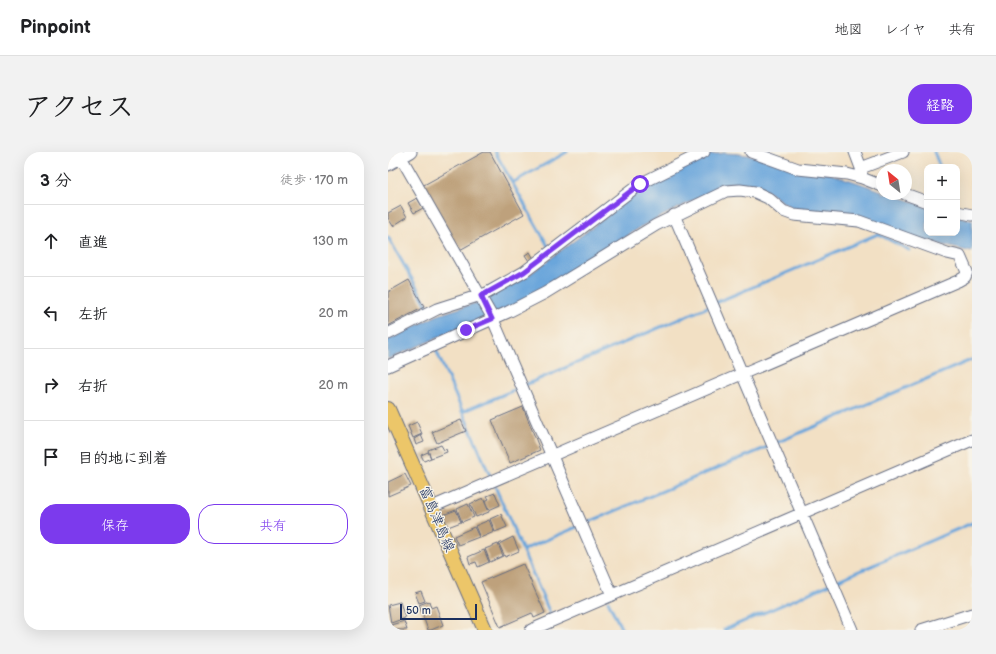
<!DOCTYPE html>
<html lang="ja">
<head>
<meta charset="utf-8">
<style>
  :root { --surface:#fff; --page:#f2f2f2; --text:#202124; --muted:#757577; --line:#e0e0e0; --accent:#7c3aed }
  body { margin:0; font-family:"Balsamiq Sans","Klee One",sans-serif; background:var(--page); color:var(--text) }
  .controls { position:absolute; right:12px; top:12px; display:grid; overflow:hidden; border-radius:8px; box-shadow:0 4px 16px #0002 }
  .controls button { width:36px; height:36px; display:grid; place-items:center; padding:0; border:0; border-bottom:1px solid var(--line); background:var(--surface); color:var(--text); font:20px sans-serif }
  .compass { position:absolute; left:488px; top:12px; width:36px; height:36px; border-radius:50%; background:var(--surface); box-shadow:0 4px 16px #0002; rotate:330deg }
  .scale { position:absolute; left:12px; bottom:10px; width:77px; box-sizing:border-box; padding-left:4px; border:2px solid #1b2f5e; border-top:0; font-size:11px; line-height:14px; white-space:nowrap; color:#1b2f5e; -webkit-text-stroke:3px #f7f3e8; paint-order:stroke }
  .stop { position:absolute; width:12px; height:12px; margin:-9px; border:3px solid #7c3aed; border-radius:50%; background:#fff }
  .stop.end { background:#7c3aed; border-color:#fff; box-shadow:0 1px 4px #0008 }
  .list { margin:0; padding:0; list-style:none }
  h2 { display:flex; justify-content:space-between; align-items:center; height:52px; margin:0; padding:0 16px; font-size:17px }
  h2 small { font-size:13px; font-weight:400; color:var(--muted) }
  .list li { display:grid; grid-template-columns:26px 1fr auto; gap:12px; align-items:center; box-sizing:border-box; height:72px; padding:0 16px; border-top:1px solid var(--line) }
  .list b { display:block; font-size:15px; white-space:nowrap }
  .list em { font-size:13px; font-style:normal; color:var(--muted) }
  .actions { display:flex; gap:8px; padding:12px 16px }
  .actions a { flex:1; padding:9px 0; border:1px solid var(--accent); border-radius:16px; text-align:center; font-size:14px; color:var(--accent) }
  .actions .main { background:var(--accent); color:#fff }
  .icon { flex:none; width:22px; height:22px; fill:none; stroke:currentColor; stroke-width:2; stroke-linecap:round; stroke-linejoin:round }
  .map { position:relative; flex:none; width:584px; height:478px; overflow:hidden; border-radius:16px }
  header { display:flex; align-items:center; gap:24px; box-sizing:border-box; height:56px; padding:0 20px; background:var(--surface); border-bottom:1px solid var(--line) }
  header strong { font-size:19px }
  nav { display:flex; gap:22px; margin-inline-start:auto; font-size:14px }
  .intro { display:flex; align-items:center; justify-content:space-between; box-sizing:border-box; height:96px; padding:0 24px }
  h1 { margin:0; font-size:28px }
  .button { padding:10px 18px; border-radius:16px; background:var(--accent); color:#fff; font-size:14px; font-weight:700 }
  main { display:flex; gap:24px; padding:0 24px }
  aside { flex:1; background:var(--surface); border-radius:16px; box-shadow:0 4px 16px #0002 }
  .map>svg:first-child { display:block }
  .water { fill:#6aa6db; stroke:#426a9c }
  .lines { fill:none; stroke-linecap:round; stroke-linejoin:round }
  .stream { stroke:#6aa6db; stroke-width:3 }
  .building { fill:#bea17c }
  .minor-casing { stroke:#666d82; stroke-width:13 }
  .major-casing { stroke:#666d82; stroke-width:16 }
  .minor { stroke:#fff; stroke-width:11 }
  .major { stroke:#ecc669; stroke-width:14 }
  .route { stroke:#7c3aed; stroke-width:5 }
  .labels { text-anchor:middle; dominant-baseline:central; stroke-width:3; stroke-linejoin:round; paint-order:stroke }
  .street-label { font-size:14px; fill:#1b2f5e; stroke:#f7f3e8 }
</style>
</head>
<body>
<header>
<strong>Pinpoint</strong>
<nav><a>地図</a><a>レイヤ</a><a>共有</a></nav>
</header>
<div class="intro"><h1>アクセス</h1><a class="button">経路</a></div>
<main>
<aside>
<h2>3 分<small>徒歩 · 170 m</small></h2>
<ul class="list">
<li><svg class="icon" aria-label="ahead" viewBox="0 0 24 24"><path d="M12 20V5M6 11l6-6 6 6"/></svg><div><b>直進</b></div><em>130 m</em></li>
<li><svg class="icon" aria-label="left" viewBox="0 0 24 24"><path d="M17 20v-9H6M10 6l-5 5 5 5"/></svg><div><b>左折</b></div><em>20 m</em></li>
<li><svg class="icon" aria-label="right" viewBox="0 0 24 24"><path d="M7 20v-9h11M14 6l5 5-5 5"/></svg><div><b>右折</b></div><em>20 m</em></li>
<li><svg class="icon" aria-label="arrive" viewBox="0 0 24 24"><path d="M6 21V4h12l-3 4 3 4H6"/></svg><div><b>目的地に到着</b></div></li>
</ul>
<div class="actions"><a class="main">保存</a><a>共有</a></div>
</aside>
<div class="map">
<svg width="584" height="478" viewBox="0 0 584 478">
  <rect width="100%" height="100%" fill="#f7f3e8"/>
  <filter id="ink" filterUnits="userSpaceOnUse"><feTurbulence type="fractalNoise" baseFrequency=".025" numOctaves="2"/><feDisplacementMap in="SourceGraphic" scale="8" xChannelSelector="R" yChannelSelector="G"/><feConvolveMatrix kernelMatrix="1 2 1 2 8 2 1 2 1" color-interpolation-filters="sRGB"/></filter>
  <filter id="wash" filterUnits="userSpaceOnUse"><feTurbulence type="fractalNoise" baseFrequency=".012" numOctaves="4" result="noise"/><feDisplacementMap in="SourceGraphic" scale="16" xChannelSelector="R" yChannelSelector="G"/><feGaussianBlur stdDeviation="0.9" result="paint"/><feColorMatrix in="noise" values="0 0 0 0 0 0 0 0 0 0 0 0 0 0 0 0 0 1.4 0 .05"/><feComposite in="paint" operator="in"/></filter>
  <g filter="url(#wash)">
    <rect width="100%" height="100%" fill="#f2e0c4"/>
    <!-- water -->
    <path class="water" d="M336,1C387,3 446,22 494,39V42H503L539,55V81H569V64L584,68V100L406,58L379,39L363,32L340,31L254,74L195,114L133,150L0,207V188L50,163L88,151L110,140L142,122L259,34L321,3Z"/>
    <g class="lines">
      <!-- stream -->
      <path class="stream" d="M107,0L160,94
        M546,0L552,15
        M124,31L179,0
        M0,85L41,157
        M327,151L490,82L521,98
        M48,198L103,326
        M137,233L322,154
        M74,260L131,236
        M388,291L583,208
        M106,332L164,466
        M196,372L382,294
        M135,398L191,374
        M448,429L584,371
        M220,449L234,478
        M0,470L2,478
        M336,478L442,432"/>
    </g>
    <g id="blocks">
      <!-- building -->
      <path class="building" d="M96,0H102L136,62L70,99L34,34Z
        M29,46L35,56L26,61L20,51Z
        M13,54L19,65L5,74L0,66V61Z
        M142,100L146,107L141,109L137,103Z
        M21,128L36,155L0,174V140Z
        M135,255L152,298L122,311L104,268Z
        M73,268L78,279L49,291L44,280Z
        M29,270L34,282L25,286L20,274Z
        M33,283L36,290L28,293L26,287Z
        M53,293L56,298L58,297L59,300L43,306L40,298Z
        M40,300L43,306L36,309L33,303Z
        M17,322L23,334L0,344V330Z
        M107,341L112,353L101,358L97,349L101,347L99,344Z
        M95,346L101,360L88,365L82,352Z
        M80,352L86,365L74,370L69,357Z
        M68,358L73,370L60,375L55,363Z
        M113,362L119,375L107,380L102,367Z
        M101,368L106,380L92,386L87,374Z
        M86,375L91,385L70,393L66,384Z
        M125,385L131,399L117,405L111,392Z
        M110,392L115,404L102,410L97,397Z
        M96,398L101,410L90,415L88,410L82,412L80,405Z
        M135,412L157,461L146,466L144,461L112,475L93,430Z
        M33,439L37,449L31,451L27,441Z
        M41,449L43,456L48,454L55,473L43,478H40L31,453Z
        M12,450L17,466L3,471L0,453Z
        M16,469L19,478H5L3,473Z"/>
    </g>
  </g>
  <g filter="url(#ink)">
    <use href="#blocks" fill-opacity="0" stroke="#666d82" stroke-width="1"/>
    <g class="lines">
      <defs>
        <path id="minor" d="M10,0L103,163L224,443
          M363,0L410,17L459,22L474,26L473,16
          M467,0L473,16L515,0
          M0,13L23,0
          M474,26L494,34
          M517,42L539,50
          M569,60L584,63
          M286,63L464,478
          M0,182L49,157L99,141L136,120L252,32L316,0
          M0,214L120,160L157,141L268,73L338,39L352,38L367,40L380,46L395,59L406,63L471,69L559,101L572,104L579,120L577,125L570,129L44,355
          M143,478L584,288
          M533,478L584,462"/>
        <path id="major" d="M0,257L97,478"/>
      </defs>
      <!-- minor casing -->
      <use href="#minor" class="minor-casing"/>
      <!-- major casing -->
      <use href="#major" class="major-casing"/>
      <!-- minor -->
      <use href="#minor" class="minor"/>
      <!-- major -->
      <use href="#major" class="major"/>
    </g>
  </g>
  <g class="lines" filter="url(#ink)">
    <!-- route -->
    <path class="route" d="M78,178L104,167L93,144L136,120L252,32"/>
  </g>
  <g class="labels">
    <!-- street labels -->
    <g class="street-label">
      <text transform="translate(49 367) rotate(67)">富島津島線</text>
    </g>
  </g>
</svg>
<div class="controls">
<button>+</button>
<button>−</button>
</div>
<svg class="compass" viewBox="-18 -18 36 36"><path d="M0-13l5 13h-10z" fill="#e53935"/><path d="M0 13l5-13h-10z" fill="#757577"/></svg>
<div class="scale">50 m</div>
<div class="stop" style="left:252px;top:32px"></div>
<div class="stop end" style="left:78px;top:178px"></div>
</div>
</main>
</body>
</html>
